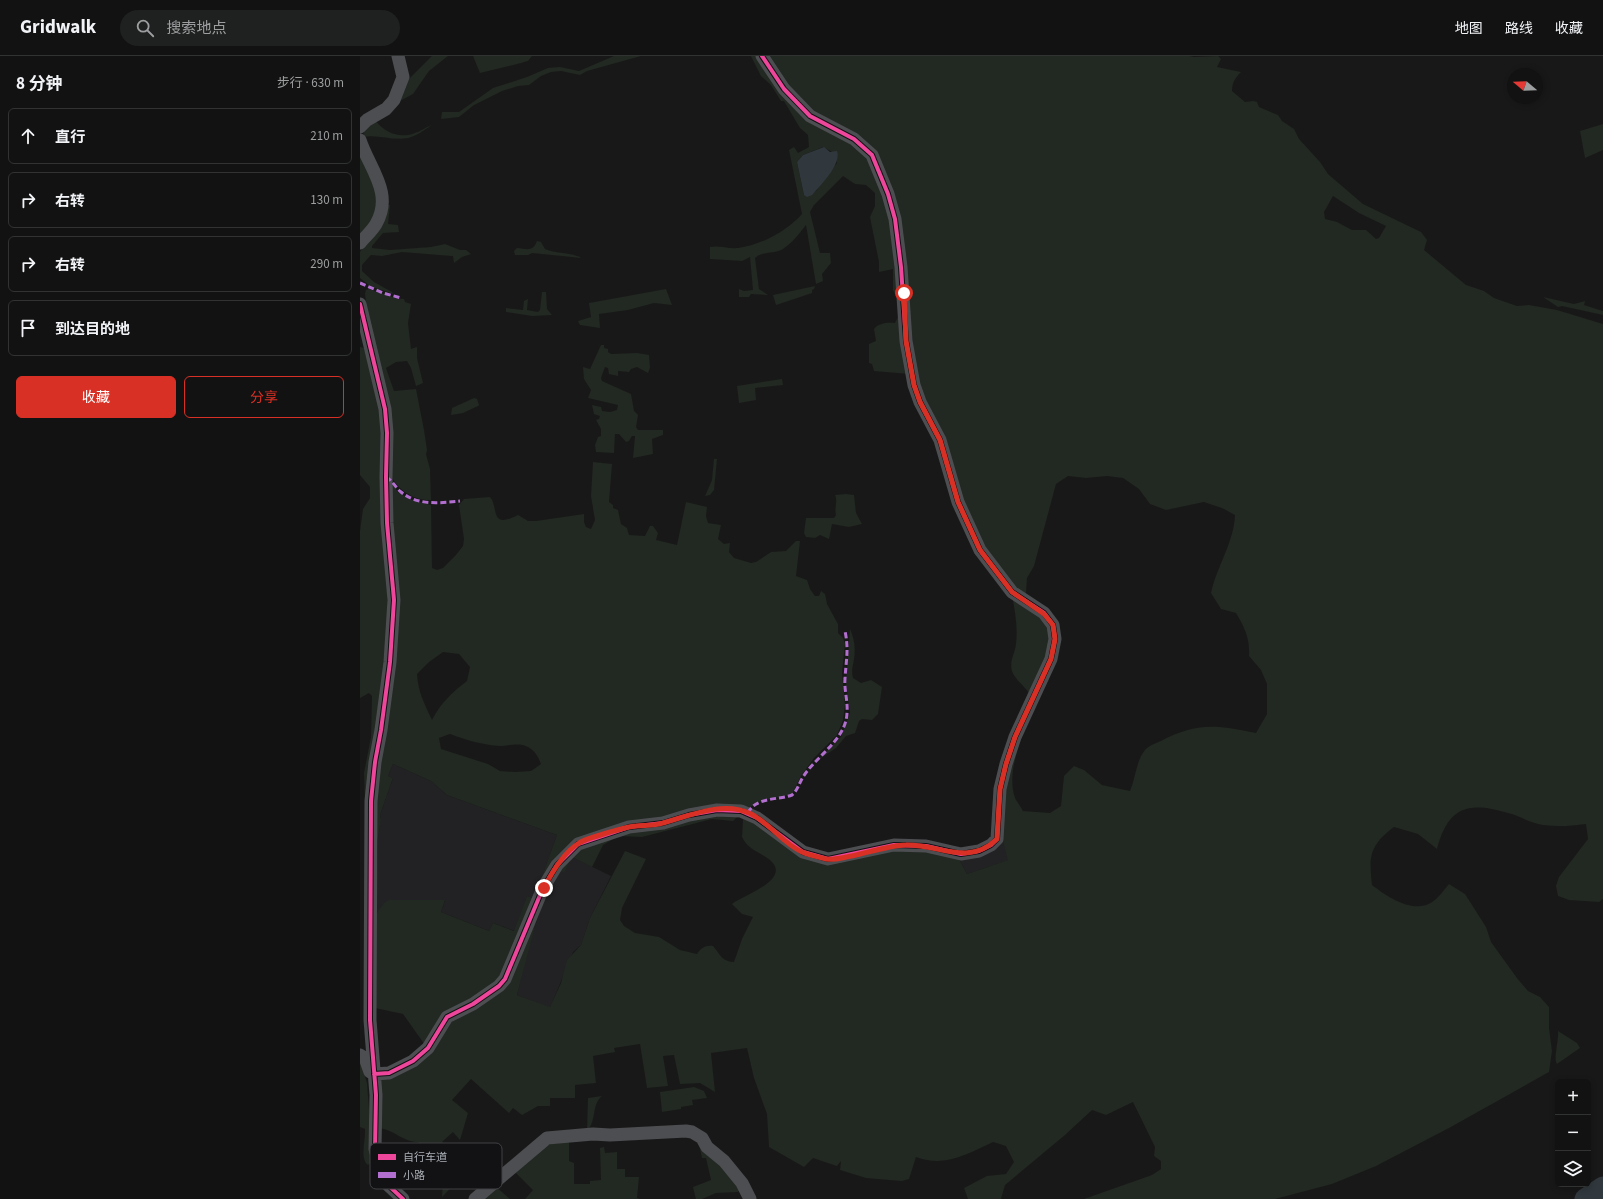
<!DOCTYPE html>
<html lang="zh">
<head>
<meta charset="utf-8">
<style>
  :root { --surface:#121212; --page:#1f2020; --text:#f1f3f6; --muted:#9c9e9f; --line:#313232; --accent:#d93025 }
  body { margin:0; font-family:"Source Sans 3","Noto Sans SC",sans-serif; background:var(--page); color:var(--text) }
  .controls { position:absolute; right:12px; bottom:12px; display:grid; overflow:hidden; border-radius:6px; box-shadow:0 2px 6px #0003 }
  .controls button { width:36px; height:36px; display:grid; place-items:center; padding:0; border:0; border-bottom:1px solid var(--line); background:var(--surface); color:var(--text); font:20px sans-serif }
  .compass { position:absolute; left:1147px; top:12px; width:36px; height:36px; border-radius:50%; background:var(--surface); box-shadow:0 2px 6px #0003; rotate:289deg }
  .stop { position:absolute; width:12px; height:12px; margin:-9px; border:3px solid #d93025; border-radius:50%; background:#fff }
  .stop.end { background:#d93025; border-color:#fff; box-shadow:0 1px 4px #0008 }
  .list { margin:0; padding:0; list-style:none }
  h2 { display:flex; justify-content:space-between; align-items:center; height:52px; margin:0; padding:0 16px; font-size:17px }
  h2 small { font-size:13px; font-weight:400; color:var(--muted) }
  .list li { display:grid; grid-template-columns:26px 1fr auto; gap:12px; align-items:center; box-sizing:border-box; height:56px; margin:0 8px 8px; padding:0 8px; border:1px solid var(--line); border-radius:6px }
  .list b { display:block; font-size:15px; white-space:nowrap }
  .list em { font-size:13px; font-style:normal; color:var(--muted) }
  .actions { display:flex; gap:8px; padding:12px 16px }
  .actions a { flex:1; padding:9px 0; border:1px solid var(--accent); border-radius:6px; text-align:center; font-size:14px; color:var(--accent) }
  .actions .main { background:var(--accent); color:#fff }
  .icon { flex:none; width:22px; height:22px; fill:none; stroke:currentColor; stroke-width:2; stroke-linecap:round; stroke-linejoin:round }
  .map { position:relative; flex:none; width:1243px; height:1143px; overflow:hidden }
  header { display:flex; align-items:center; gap:24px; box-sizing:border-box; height:56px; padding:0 20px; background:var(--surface); border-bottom:1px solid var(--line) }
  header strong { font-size:19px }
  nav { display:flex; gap:22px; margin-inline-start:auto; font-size:14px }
  .search { width:280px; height:36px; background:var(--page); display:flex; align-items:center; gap:10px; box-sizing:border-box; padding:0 14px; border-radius:22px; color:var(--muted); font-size:15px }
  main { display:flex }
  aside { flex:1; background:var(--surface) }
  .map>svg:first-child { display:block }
  .built { fill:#222224 }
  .green { fill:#222822; fill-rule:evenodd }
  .water { fill:#30383d }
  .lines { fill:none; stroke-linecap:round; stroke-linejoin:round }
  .river { stroke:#30383d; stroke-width:21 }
  .minor { stroke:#4d4e51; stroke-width:13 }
  .quiet { stroke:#b36fd0; stroke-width:3; stroke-dasharray:6 3; stroke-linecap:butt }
  .cycleway-casing { stroke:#121214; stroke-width:6 }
  .cycleway { stroke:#ed469a; stroke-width:4 }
  .route { stroke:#d93025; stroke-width:5 }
  .key { fill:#121214; stroke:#404145; stroke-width:1 }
  .key-label { font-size:11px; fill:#abb0b7 }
</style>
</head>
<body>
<header>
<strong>Gridwalk</strong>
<div class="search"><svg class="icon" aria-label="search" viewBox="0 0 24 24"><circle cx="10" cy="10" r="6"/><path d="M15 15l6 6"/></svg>搜索地点</div>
<nav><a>地图</a><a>路线</a><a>收藏</a></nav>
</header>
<main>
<aside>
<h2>8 分钟<small>步行 · 630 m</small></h2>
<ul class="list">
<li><svg class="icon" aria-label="ahead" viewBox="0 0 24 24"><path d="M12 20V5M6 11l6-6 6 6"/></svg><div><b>直行</b></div><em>210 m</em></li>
<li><svg class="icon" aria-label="right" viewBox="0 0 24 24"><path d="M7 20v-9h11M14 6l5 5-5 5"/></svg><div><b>右转</b></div><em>130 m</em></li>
<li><svg class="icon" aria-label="right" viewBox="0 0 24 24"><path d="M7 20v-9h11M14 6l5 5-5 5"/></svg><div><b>右转</b></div><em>290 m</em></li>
<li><svg class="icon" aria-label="arrive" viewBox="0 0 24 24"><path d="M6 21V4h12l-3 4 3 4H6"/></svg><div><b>到达目的地</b></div></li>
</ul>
<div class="actions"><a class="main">收藏</a><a>分享</a></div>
</aside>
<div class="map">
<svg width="1243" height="1143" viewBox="0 0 1243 1143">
  <rect width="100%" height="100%" fill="#181818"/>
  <!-- built -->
  <path class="built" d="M33,708L71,725L87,739L197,779L174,843L167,840L155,875L133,867L129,875L81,856L85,845L16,858L18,775L21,764L20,759L33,722L28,720Z
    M642,782L649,804L607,818L598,801Z
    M212,801L251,820L230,862L221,889L213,896L190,952L157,939L170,885L189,828Z"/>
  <!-- green -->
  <path class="green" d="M72,0H88L69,15L53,38L38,46L47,25Z
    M113,0H172L168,5L161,7L120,17Z
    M254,0H281L227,15L220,19L201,15L191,16L181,20L169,29L158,30L142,35L114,49L99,61L81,63L82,56H99L133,32L167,21L188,12L200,11L219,15Z
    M391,0H399L421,33L510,101L526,138L550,318L514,315L512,308L509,307V288L516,285L514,273C518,267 528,266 535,267L539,259L537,242L533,234V213L519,216V206L510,161L515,150V137L506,129L495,128L483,120L454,149L450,156L460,197H470L471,207L462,218L463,225L456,228L446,169C439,178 432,187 423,193C415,198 402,195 395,202L399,233L408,239L391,238L389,241H379V233L384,235L393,234L390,201L382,205L350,203V191C359,189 368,193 378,192C401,189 427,175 442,158L429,94L434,91L438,97L449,91L448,79L440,72L424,45H421L411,29L401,20ZM463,91L474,97L477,107L456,135L444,139L437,106L443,99Z
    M405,0H829L834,1L858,0L861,3L857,11L881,16C875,22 872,27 872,35L885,46L893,45L897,46L899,51L918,59L922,65L934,73L939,83L960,106L968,118L1003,148L1061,176L1067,184L1064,194L1106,229L1124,235L1134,242L1157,250L1169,249L1197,254L1243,268V843L1239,846L1209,844L1198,840L1196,830L1199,821L1228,783L1226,768C1212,770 1197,771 1183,769C1170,767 1160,760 1148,757C1108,745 1088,751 1077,793L1058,778L1034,771C1009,790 1009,800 1012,829C1025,839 1048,855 1066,849C1076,846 1083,835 1089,828L1105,838L1126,871L1131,886L1157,922L1168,935L1180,941L1189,951V972L1192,995L1189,1016L1089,1072L1016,1110L972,1128L915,1143H724L792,1119L801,1113V1105L794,1100L795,1091L773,1046L746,1059L732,1054L705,1079L645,1129L641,1143H608L604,1132L627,1120L646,1118L654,1106L646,1090L633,1086C607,1098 585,1112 556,1101L549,1123L542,1125L506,1122L480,1114L481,1105L477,1110L453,1102L444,1111L409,1091L407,1058L394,1022L387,992L351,997L355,1036L340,1027L320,1028L314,999L303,1000L308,1030L287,1032L280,988L254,992L255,996L233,1000L236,1027L215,1029V1042H190V1050H178L162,1059L153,1052L149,1057L111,1023L92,1044L108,1057L100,1084L93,1076L82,1086L92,1096L79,1112L58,1086C43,1086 36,1075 20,1072L18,1022L30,1020L84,968L139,933L178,859L157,939L190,951L201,927L207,904L221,889L230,862L265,795L286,803L262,852L260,864L264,870L275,877L299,881L320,894L337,898C341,892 345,889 353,890C361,899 361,905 374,906L382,883L393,861L382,858L372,848C381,840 433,824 410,804C400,796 388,794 382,781L383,764L386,759L455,802L534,791L598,801L607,818L648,804L642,782L648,709L671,657C662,682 646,715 655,742C657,746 661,751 663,755L690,757L701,750L704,720L714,710L724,714L742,729L770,735C776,721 776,705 785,694C788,690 796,687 801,685C837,666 857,669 896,677L907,658V628L901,614L889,600C890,583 885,572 876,557L861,553L851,537C857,510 874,486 875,459L862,452L844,446L806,454L790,448L779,433L763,422L747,420L726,422L708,420L696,428L674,510L667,522L666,538L655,534L622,493L556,328L544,210L514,98L451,58ZM973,140L999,157L1026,170L1019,182L1016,183L1006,174H992L977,166L965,163L964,156Z
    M16,65C25,77 41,83 55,77C61,75 66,71 72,69C64,74 57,80 48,82C33,85 18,78 3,81L4,74Z
    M1243,68V94L1225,102L1220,75Z
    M0,95L18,142L16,157L0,183Z
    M27,149H30L28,168L38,169L39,176L23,177L12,190V192L30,194L71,191L85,188L100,194H106L111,198L102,201L94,207L93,200H91L42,196L22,200L11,199L2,209V215L14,226L32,236L33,238L10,230L0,222V196Z
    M177,185L181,186L185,193C197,198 210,196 222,202L172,197L168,199H155L154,195L157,192C167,193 173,196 177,185Z
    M455,230L454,233L452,234V237L416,249L413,239Z
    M9,233L35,242L44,243L45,246L51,248L48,267L51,293L57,291V302L63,327L56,330L51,312L47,305L36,306L26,312L34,335L56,333L64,374L67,394L66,398L70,413L71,444C55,445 37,434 31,419L5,238L6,234Z
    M306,233L312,249L294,247L268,254L239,258L240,272L220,269L218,265L231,261L229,247Z
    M182,236H186L187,253L192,259L172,260L146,256V252L163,254L164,245L168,243L167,254L178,256L180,254Z
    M1183,241L1214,248L1225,245L1224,249L1243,255V259L1202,250L1198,251Z
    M241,289H244V292L248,293V296L251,298L277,297L289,299L290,312L288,317L277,311L271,313L269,316L258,315V320L249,318L248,312L245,311L241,322L242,325L271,338L274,355L278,359L276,371L278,374H303V379L292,383L293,398L273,402L275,380H272L269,385L266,386L259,378H255L254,397L236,396L235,389L238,381L241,380V373L236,364L239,363L240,360L234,358L232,349L241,351L242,355L250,356L257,354L258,349L228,342L231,334L224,323L223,311L230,313Z
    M0,291L4,292L21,358L23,404L20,444L28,514L27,584L5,747L4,717L11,681L12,640L9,637L0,642V475L3,453L10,442V431L0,419Z
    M422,323L423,329L395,332L396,344L379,347L377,330Z
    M114,342L117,343L119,349L118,350L103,357L91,359L92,352Z
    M354,403H357L354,434L350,439L345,440L352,424Z
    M233,406L252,408L249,446L253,449V452L258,454L261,468L267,472L269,479L285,480L290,470H293L298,477L296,484L317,489L326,446L347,451L346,460L348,467L361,469L358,483L364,488L370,487L369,496L374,502L391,507L396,506L411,496L426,495L436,485H440L436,520L447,524L450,533L455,540H459L461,535L465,538L467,548L478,568V577L483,582L485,588L482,617L485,649L483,664L477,679L454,702L441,720L432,738L398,746L389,752H358L207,795L144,921L65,989L43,958L15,952L16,858L24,847L29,844H85L81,856L129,875L133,867L154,875L167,840L174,842L197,779L87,739L71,725L33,708L28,720L33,722L20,759L21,764L17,786L16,754L34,502L32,427L37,435L49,443L71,449L72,512L77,514L83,512L95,500L103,490L104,483L99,449L104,443L130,441C139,451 129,474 158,459L168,465H176L224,458V466L226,471L231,473L235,464L231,440ZM83,596L99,598L110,611L107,625C92,636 80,648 72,664C65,649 58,636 57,618L69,606ZM90,678C106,684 123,689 140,690C149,690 158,686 168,691C175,695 178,700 181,708L171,715L155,716L140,715L128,708L81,693L79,682Z
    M486,438L494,439L496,457L502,468L489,471L472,468L469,483L460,479L455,482L446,481L444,477L446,462H474L476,459C474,452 478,446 475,439Z
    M652,539L691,570L689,602L669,637C664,629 655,624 652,615C649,606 655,597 656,588C658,572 655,555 652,539Z
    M490,573C494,582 496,592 494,603C493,610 491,614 493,622L501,627L511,624L522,631L518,658L512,664L502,663L499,665L495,677L486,680L476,692L458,704L481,681L490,657L486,627Z
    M379,759L373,765L352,763L282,781L258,780L243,789L232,811L212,801L204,817L197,813L218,790L329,761Z
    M1198,975L1217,987L1220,992L1197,1008C1193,1003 1199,984 1198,975Z
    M0,1004L7,1027L13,1105L8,1109C0,1103 5,1087 5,1076V1073L0,1071Z
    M334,1031L344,1035L347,1042L332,1044L333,1049L321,1051V1053L302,1056L300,1036Z
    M242,1040C231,1049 237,1065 227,1075L228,1042Z
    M209,1084V1105L214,1107V1128H230V1125L241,1124L240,1092L244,1091L245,1097L257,1096V1113H265V1121H279L277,1142L280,1143H165L173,1134L153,1114L186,1087Z
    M338,1084L380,1133L378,1136L356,1137L342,1143H336L333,1131L351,1124L346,1102H342Z
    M102,1093L114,1105L111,1107L113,1109L82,1141L83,1122L85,1116Z
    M135,1130L150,1143H120Z"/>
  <!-- water -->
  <path class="water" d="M464,91L470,96L477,95C482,108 460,130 452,139L447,141L444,139L437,106L443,99Z"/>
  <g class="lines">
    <!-- river -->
    <path class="river" d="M1225,1143L1243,1131"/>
    <!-- minor -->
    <path class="minor" d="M0,71L7,64L26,53L34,44L43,21L38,0
      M0,84C9,112 34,137 16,168C12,175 5,181 0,187
      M0,248L25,353L27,377L26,421L27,467L34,544L30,606L21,674L15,706L11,745L10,964L16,1039L15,1093L21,1115L28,1129L43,1143
      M0,999L5,1002L10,1016
      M14,1018L29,1017L53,1005L68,992L87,961L113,948L139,930L145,923L183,832L197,809L218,788L269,771L303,767L329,759L357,754L381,755L397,762L443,796L468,803L534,789L566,790L601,798L619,795L631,789L637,783L640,733L646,708L655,681L691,603L695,583L693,569L684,557L652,536L620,494L598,446L580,384L560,346L554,329L546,285L541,211L535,163L528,138L512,99L494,83L450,60L424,33L402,0
      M115,1143L187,1082L233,1078L250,1079L326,1075L332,1076L342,1082L347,1091L364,1105L382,1127L390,1143"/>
    <!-- quiet -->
    <path class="quiet" d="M0,227L23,237L41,242
      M26,421C33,425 35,431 41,436C58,450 80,447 100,445
      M388,757C395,741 419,744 432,739C438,734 439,727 443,721C456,700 486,684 487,657C488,645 484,634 485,623C486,604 489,594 485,575"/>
    <defs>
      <path id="cycleway" d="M0,248L25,353L27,377L26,421L27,467L34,544L30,606L21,674L15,706L11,745L10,964L16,1039L15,1093L21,1115L28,1129L43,1143
        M14,1018L29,1017L53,1005L68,992L87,961L113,948L139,930L145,923L183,832L197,809L218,788L269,771L303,767L329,759L357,754L381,755L397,762L443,796L468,803L534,789L566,790L601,798L619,795L631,789L637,783L640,733L646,708L655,681L691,603L695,583L693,569L684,557L652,536L620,494L598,446L580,384L560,346L554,329L546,285L541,211L535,163L528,138L512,99L494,83L450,60L424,33L402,0"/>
    </defs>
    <!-- cycleway casing -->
    <use href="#cycleway" class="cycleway-casing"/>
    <!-- cycleway -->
    <use href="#cycleway" class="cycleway"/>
  </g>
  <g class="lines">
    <!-- route -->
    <path class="route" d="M184,832C192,816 203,797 219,787C225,783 268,770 276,770C285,769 294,770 303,767C329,760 362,745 389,757C409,766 422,787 442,796C449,799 458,801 466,803C482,806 524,789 546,789C579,788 608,811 637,783L640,733L646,708L655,681L691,603L695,583L693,569L684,558L652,536L639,519L620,494L598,446L580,384L560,346L554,329L546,285L544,237"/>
  </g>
  <!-- legend -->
  <rect x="10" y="1087" width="132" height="46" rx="6" class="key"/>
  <rect x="18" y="1098" width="18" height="6" fill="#ed469a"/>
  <rect x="18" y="1116" width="18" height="6" fill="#b36fd0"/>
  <g class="key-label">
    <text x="43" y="1105">自行车道</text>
    <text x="43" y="1123">小路</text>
  </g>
</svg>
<div class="controls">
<button>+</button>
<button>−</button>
<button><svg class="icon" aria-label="layers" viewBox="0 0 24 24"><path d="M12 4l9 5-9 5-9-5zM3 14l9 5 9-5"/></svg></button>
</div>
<svg class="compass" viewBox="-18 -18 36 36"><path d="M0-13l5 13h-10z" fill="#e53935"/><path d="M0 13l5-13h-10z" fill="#9c9e9f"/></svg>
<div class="stop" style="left:544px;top:237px"></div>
<div class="stop end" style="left:184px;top:832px"></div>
</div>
</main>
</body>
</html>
